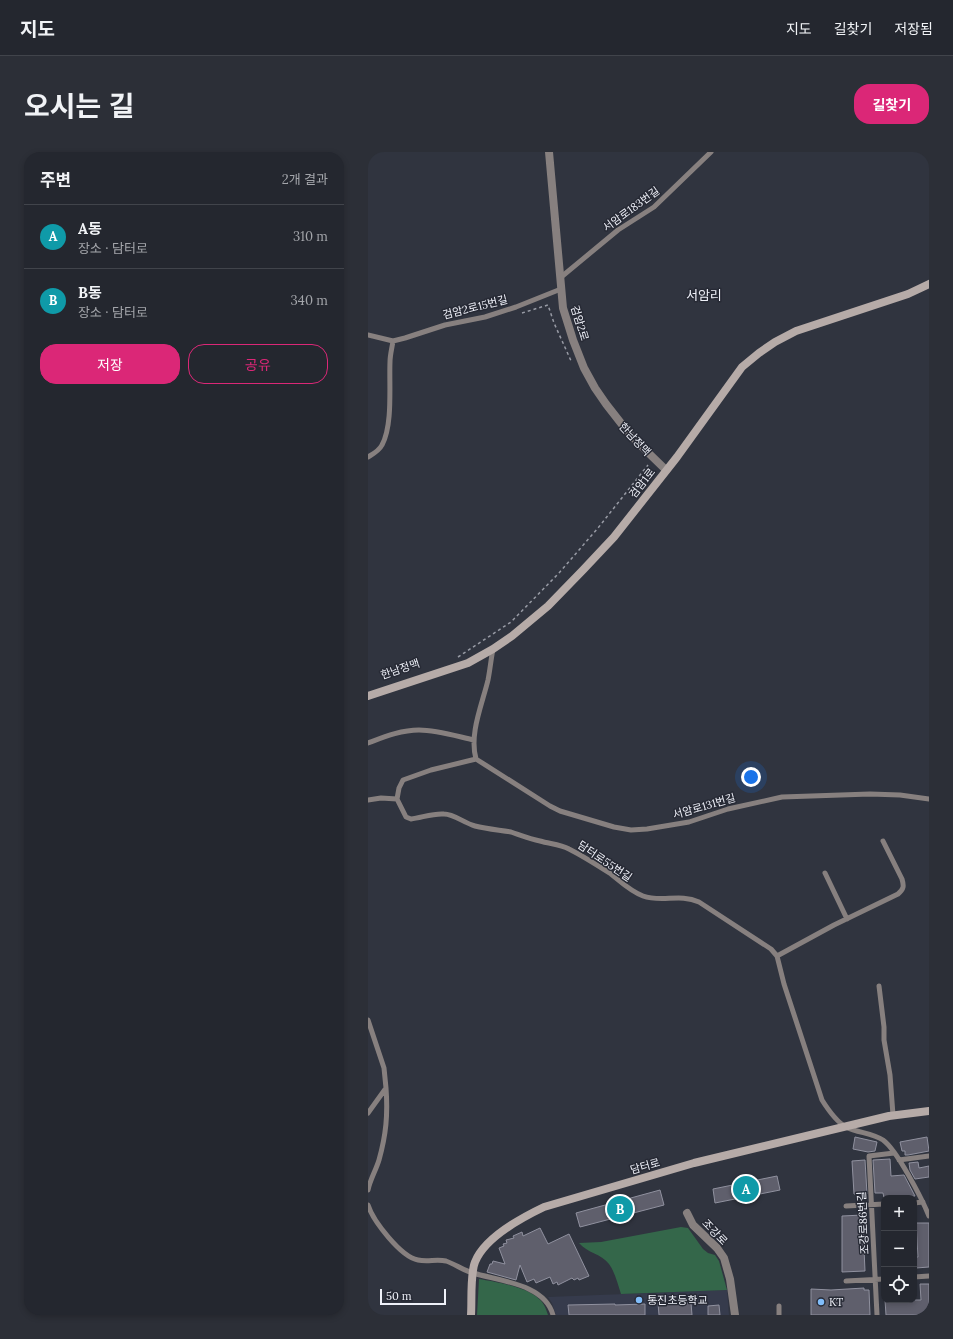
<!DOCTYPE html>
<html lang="ko">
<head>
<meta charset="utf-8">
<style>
  :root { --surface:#24272f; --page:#2c2f37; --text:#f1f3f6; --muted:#a3a5aa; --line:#41444b; --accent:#db2777 }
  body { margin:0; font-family:Lora,"Noto Sans KR",serif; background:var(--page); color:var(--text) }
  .controls { position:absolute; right:12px; bottom:12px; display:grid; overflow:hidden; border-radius:8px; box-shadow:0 2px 6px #0003 }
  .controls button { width:36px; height:36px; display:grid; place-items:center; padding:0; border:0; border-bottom:1px solid var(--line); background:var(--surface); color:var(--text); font:20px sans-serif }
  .scale { position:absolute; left:12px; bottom:10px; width:66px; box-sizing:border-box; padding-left:4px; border:2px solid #eff1f9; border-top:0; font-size:11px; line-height:14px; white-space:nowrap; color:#eff1f9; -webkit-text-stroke:3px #272a35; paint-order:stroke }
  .you { position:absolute; left:383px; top:625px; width:14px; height:14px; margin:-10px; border:3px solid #fff; border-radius:50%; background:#1a73e8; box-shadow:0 0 0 6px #1a73e833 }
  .badge { display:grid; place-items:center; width:26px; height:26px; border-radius:50%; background:var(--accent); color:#fff; font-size:13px; font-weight:700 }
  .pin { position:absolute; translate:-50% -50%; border:2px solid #fff; box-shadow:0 1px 4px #0006 }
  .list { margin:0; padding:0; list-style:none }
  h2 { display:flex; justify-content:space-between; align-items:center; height:52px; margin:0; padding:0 16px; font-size:17px }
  h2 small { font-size:13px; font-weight:400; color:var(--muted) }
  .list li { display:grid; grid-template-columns:26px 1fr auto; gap:12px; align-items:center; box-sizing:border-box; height:64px; padding:0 16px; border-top:1px solid var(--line) }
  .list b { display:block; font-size:15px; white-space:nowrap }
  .list p { margin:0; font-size:13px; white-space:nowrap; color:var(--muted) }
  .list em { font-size:13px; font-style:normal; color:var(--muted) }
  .actions { display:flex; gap:8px; padding:12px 16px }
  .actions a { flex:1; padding:9px 0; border:1px solid var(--accent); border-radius:16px; text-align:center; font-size:14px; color:var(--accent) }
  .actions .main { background:var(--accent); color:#fff }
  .icon { flex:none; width:22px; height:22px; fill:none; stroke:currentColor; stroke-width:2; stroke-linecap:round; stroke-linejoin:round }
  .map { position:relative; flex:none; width:561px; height:1163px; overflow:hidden; border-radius:16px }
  header { display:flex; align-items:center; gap:24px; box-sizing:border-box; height:56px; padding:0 20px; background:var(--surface); border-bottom:1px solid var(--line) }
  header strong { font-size:19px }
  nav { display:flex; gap:22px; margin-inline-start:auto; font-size:14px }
  .intro { display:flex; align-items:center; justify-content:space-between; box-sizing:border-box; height:96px; padding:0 24px }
  h1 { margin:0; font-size:28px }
  .button { padding:10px 18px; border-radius:16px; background:var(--accent); color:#fff; font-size:14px; font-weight:700 }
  main { display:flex; gap:24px; padding:0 24px }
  aside { flex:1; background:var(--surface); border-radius:16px; box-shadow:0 2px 6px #0003 }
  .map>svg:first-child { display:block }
  .built { fill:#363b4c }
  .green { fill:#34674a }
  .building { fill:#5f5f6c; stroke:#90919f }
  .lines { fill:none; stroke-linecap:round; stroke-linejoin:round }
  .path { stroke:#989ba5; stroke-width:1.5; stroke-dasharray:3 3; stroke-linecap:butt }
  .lane { stroke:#87807f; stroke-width:5 }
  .street { stroke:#87807f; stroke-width:8 }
  .secondary { stroke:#b6aba8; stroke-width:8 }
  .poi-dot { fill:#81bdfa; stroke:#272a35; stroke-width:1.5 }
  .labels { text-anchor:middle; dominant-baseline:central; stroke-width:3; stroke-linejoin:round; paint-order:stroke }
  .street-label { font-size:11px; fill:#eff1f9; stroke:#272a35 }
  .poi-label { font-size:11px; fill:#eff1f9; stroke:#272a35; text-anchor:start }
  .quarter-label { font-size:13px; fill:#eff1f9; stroke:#272a35 }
</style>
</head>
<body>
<header>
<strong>지도</strong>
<nav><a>지도</a><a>길찾기</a><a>저장됨</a></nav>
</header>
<div class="intro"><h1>오시는 길</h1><a class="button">길찾기</a></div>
<main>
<aside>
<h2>주변<small>2개 결과</small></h2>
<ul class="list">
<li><span class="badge" style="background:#0f9aa8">A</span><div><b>A동</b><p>장소 · 담터로</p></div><em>310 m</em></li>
<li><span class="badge" style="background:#0f9aa8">B</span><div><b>B동</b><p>장소 · 담터로</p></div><em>340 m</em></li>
</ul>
<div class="actions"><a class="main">저장</a><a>공유</a></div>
</aside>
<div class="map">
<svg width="561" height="1163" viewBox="0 0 561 1163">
  <rect width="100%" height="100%" fill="#30343f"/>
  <!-- built -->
  <path class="built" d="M359,1138L361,1163H188L184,1151L180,1145Z"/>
  <!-- green -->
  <path class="green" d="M313,1075L320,1076L335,1097L340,1101L347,1103L351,1109L359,1138L253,1142C250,1133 247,1120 241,1112C234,1102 219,1101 211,1091L233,1090Z
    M111,1127C128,1130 159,1135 171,1147C176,1151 178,1157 180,1163H109Z"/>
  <!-- building -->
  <path class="building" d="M487,985L509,990L507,999L500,1000L485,997Z
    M559,985L561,999L540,1003H537V999H534L532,990Z
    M522,1007L523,1024L536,1023L547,1044L516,1046L515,1041H507L505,1008Z
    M497,1008L499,1042H486L484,1009Z
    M550,1010L551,1016L561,1014V1025L547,1027L542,1018L541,1011Z
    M409,1024L412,1038L347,1051L345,1037Z
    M292,1038L296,1053L212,1075L208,1061Z
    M495,1063V1086H498V1097H496L497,1119L474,1120V1064Z
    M548,1071H561V1115L548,1116V1105H550Z
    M172,1076L180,1092L201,1082L221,1124L211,1128L210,1126L206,1128L204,1126L190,1133L189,1130L185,1132L182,1125L168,1131L166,1127L159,1130L152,1113L148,1128L119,1120L122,1112H124L125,1109L137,1112L131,1096L136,1094L135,1092L139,1091L138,1088L146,1086L145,1084L154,1080L155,1084Z
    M552,1132H561V1163H518L517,1148H553Z
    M496,1136V1138H501L502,1163H443V1137L463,1138Z
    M290,1151H323L324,1163H291Z
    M247,1152V1153L277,1152V1163H201L200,1153Z
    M351,1153L352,1163H340V1154Z"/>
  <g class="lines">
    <!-- path -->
    <path class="path" d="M154,161L180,153L186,171L204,211
      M90,505L143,470L191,421L230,376L280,313"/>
    <!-- lane -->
    <path class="lane" d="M192,126L250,78L286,55L343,0
      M0,183L25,189L37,186L77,173L117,165L148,155L193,137
      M0,305C5,302 11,299 14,293C25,273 21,233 22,210C22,203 24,196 25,189
      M0,591C16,585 33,578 51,578C69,578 88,584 106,588
      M108,607L182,654L192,659L246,675L263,678L279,677L321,670L360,657L414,645L502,642L532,643L561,647
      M29,647L31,636L35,628L63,618L108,607C101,582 114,553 120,528C122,518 123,507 125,497
      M0,648L13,646L29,647L38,665L43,667C53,666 65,661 76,662C86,662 96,671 107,674C119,677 131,678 143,680C152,683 162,687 172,689C182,692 192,692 201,697C215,704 229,713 243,722C253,730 262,739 275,744C294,751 311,741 331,750L403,797L409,804L416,832L454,948C459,956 469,970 478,975C490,981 504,981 515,988C529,998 554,1047 561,1064
      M457,721L479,767
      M409,804L466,773L530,742C536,737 536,734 534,727L515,689
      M511,834L516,875V888L522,923L525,963
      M0,868L16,916L18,936L0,961
      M531,1008L561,1004
      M0,1038C2,1028 8,1018 11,1008C18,983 20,963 18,936
      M546,1051L555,1050
      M0,1053C5,1069 33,1105 50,1108C59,1110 69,1107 78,1109C87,1112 96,1119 105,1121C132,1129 177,1132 185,1163
      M478,1054L516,1052
      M546,1125L561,1124
      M478,1129L516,1127
      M411,1163V1154
      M509,1163L501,1004L526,1001"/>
    <!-- street -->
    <path class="street" d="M181,0L195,156L205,188L216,216L227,236L238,252L263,284L298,318
      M319,1061L325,1073L349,1096L356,1106L362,1127L367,1163"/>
    <!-- secondary -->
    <path class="secondary" d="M0,544L100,511L125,497L144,484L180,454L215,418L246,385L309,305L374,215L391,201L407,190L428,179L540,142L561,132
      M103,1163C104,1149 102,1122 107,1110C117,1085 153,1066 176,1055L326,1011L521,964L561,959"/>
  </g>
  <!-- markers -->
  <g class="poi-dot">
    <circle cx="271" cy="1148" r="4"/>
    <circle cx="453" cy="1150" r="4"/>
  </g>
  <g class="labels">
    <!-- street labels -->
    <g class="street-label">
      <text transform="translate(263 57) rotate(-36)">서암로183번길</text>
      <text transform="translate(107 155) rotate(-14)">검암2로15번길</text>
      <text transform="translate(212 171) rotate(73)">검암2로</text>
      <text transform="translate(267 287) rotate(47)">한남정맥</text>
      <text transform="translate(274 331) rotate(-52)">검암1로</text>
      <text transform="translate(32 517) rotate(-19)">한남정맥</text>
      <text transform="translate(336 654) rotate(-16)">서암로131번길</text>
      <text transform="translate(237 709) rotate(34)">담터로55번길</text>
      <text transform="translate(277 1014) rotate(-16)">담터로</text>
      <text transform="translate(495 1071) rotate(-93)">조강로86번길</text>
      <text transform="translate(347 1080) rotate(46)">조강로</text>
    </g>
    <!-- poi labels -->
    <g class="poi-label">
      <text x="279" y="1148">통진초등학교</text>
      <text x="461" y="1150">KT</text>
    </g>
    <!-- quarter labels -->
    <g class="quarter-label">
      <text x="336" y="143">서암리</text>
    </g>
  </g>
</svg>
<div class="controls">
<button>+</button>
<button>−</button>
<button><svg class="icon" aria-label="locate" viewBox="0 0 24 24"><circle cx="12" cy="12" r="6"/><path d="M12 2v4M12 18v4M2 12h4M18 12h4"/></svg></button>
</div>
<div class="scale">50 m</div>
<div class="you"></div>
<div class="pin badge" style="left:378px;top:1037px;background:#0f9aa8">A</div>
<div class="pin badge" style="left:252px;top:1057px;background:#0f9aa8">B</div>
</div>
</main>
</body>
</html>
